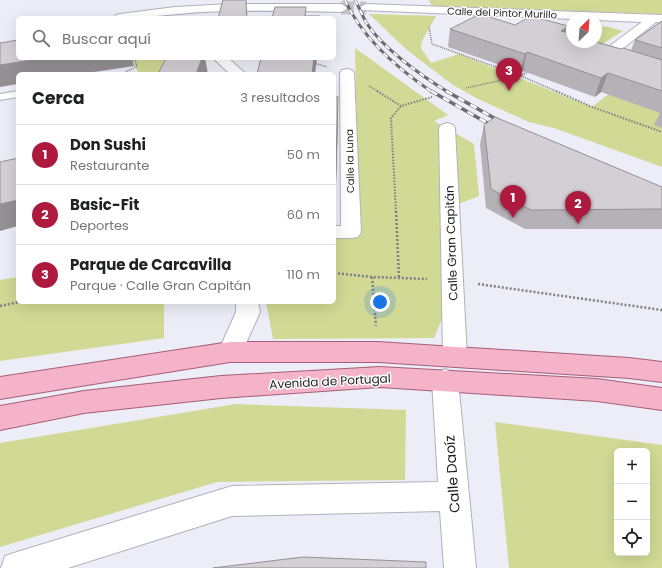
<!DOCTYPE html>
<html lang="es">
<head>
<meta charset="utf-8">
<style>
  :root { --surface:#fff; --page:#f6f6f6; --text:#202124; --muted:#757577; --line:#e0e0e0; --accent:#ae1a3d }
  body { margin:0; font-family:Poppins,sans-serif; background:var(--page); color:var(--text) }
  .controls { position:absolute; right:12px; bottom:12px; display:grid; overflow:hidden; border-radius:6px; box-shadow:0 4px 16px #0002 }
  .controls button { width:36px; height:36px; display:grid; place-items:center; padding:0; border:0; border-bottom:1px solid var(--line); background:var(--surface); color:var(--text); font:20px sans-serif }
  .compass { position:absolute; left:566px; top:12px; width:36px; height:36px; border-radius:50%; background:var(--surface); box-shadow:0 4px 16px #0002; rotate:25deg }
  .you { position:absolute; left:380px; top:302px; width:14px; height:14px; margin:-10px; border:3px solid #fff; border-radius:50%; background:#1a73e8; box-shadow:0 0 0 6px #1a73e833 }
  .badge { display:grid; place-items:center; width:26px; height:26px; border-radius:50%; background:var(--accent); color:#fff; font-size:13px; font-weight:700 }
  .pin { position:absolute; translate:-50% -33px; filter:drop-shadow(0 1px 2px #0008) }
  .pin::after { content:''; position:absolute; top:21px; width:14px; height:12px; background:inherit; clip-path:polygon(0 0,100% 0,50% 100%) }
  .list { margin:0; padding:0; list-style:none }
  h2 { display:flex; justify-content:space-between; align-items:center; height:52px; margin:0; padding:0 16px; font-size:17px }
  h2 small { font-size:13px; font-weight:400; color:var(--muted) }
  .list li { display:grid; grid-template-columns:26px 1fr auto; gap:12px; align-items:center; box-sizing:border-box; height:60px; padding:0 16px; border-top:1px solid var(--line) }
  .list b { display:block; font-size:15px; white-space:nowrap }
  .list p { margin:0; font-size:13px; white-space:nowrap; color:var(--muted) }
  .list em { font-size:13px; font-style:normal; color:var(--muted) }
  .icon { flex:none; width:22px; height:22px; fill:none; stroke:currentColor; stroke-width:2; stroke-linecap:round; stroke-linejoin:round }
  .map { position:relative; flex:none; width:662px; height:568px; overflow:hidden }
  .search { position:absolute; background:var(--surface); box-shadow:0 4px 16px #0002; left:16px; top:16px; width:320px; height:44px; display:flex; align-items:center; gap:10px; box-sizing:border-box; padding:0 14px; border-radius:6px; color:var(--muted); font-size:15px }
  .panel { position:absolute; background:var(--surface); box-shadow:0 4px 16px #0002; left:16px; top:72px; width:320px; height:232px; border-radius:6px }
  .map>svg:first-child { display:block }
  .green { fill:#d1d995; fill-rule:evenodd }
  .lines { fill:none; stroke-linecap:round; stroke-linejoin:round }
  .minor-tunnel { stroke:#c3c4cb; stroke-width:13; stroke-dasharray:13 6; stroke-linecap:butt }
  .service-casing { stroke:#b0b2ba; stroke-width:2 }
  .minor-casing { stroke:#b0b2ba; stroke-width:2 }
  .primary-casing { stroke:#a55e77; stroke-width:2 }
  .path-far2 { stroke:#7f8086; stroke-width:1.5; stroke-dasharray:1 1; stroke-linecap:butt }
  .path-far1 { stroke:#7f8086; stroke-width:2; stroke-dasharray:1.5 1.5; stroke-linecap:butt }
  .path { stroke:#7f8086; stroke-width:2.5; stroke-dasharray:2 2; stroke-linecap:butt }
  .service { fill:#fff; fill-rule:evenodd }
  .minor { fill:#fff; fill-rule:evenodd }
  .primary { fill:#f5b3ca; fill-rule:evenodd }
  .rail-far1-casing { stroke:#6c6d73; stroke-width:3 }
  .rail-casing { stroke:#6c6d73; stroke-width:3.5 }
  .rail-far1 { stroke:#fff; stroke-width:2; stroke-dasharray:5.5; stroke-linecap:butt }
  .rail { stroke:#fff; stroke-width:2.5; stroke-dasharray:7; stroke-linecap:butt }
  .wall { fill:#b6b1b7 }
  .shaded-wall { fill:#949095 }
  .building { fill:#d4ced5; stroke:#949095 }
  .labels { text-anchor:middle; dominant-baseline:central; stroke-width:3; stroke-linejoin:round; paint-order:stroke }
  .far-street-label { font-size:10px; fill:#1d1e21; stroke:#fff }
  .street-label { font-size:12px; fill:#1d1e21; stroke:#fff }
  .near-street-label { font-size:14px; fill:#1d1e21; stroke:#fff }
</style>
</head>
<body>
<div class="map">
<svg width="662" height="568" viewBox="0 0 662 568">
  <rect width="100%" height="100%" fill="#ecedf6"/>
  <!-- green -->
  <path class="green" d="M429,0H662V14L432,6Z
    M369,14L436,16L422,41L421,48L431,63L459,54L592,107L638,71L662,78V167L554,128L529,122L476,98L453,85L407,50Z
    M596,26L609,27L623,31L588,53L565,46L572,42H596Z
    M355,48L448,115L434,121L474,144L479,196L456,205L443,316L434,338L273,339L266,302H334V234H359Z
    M131,58H191L166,74H139Z
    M18,277V302H164V338L0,361V280Z
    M236,404L406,410L405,480L217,482L0,547V443Z
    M495,422L662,445V568H509ZM617,451H647V553H617Z"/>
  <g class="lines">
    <!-- minor-tunnel -->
    <path class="minor-tunnel" d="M341,8H366"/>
    <defs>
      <path id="service" d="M18,91V97L0,100V94Z"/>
      <path id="minor" d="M230,4H341L345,6L347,8L345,10L341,12C295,11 249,10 203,12C173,14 144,18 114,18L116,15L120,14L175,7Z
        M366,4L662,15V23L656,22L621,50L619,54L629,60L662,70V79L619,66L605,55L611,45L642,22L596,20V18H572V19L362,10L360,8L362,6Z
        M213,58H228L246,74H230Z
        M347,69L352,70L354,73L361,232L358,237L351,238H334V226H341L340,73L342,70Z
        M447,123L453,125L455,128L467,357L464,364L455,367L446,364L443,357L439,128L441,125Z
        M236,302H258L260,312L239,359L230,362L221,359L218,352L236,312Z
        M445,369L454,373L458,380L476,568H444L440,511L232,516L68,568H1L5,556L17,552L232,486L438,482L432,380L436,373Z"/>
      <path id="primary" d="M230,342H378L629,358L662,362V382L629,378L378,362H230L0,399V377Z
        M380,367L597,379L662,388V410L597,401L380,387L221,398L84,413L0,430V406L84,391L221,376Z"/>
    </defs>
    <!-- service casing -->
    <use href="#service" class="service-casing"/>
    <!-- minor casing -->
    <use href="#minor" class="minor-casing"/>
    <!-- primary casing -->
    <use href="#primary" class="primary-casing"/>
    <!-- path-far2 -->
    <path class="path-far2" d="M429,27L432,44L521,76L558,92
      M314,63L327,67
      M122,74L137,66L134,58
      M369,86L379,92
      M466,88L521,76L529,71"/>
    <!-- path-far1 -->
    <path class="path-far1" d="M377,91L401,106
      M556,91L592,107L662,132
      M396,212L391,118L401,106L432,97"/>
    <!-- path -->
    <path class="path" d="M396,211L399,277
      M334,273L372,277L427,279
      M372,277L376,326
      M478,284L662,310
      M0,306L19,302"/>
    <!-- service -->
    <use href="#service" class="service"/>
    <!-- minor -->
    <use href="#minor" class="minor"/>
    <!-- primary -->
    <use href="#primary" class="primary"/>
    <defs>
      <path id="rail-far1" d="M345,0C362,38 398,69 432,92
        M355,0C359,7 362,15 366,22C381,47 423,77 448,92"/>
      <path id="rail" d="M431,91L496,128
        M446,91L503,123"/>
    </defs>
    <!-- rail-far1 casing -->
    <use href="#rail-far1" class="rail-far1-casing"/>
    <!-- rail casing -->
    <use href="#rail" class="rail-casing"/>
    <!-- rail-far1 -->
    <use href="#rail-far1" class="rail-far1"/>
    <!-- rail -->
    <use href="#rail" class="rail"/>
  </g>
  <!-- wall -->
  <path class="wall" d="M662,21V128L654,125L660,113L601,92L595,97L523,71L520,72L448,47L450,29L515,25L566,32L621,49L631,50L635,40Z
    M334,97L338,117L335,219L334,218Z
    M484,125L662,187V229H525L486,208L480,144Z"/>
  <!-- shaded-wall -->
  <path class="shaded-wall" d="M568,26L563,44L561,31Z
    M527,52L523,71L520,72L525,54Z
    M44,58H132L134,66L81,74H18V84L0,87V65Z
    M202,58H205L208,74H196Z
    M314,58H317L315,74H312Z
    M608,73L601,92L595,97L601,78Z
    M338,97V117L335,219V198Z
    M18,200V226L0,231V204Z"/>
  <!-- building -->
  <path class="building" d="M223,0H246L247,18H218Z
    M275,7H306L305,16H320V18H272Z
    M480,14L515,25L531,16L568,26L561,31L572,34V42H596L621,49L623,48L662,60V91L608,73L601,78L527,52L525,54L450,29Z
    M662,21V48L635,40Z
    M18,40V58H44L0,65V43Z
    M166,58H202L196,74H158Z
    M261,58H314L312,74H257Z
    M334,97H338L335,198H334Z
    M495,117L662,187V209L531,210L491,189L484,125Z
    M18,158V200L0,204V162Z
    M303,557L426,562V568H213Z"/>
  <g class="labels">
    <!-- far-street labels -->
    <g class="far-street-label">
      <text transform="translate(502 13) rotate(2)">Calle del Pintor Murillo</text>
      <text transform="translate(350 161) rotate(-91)">Calle la Luna</text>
    </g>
    <!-- street labels -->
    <g class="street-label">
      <text transform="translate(451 243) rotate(-92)">Calle Gran Capitán</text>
      <text transform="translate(330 381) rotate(-3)">Avenida de Portugal</text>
    </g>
    <!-- near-street labels -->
    <g class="near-street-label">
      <text transform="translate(452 474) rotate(-94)">Calle Daoíz</text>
    </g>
  </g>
</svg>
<div class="controls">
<button>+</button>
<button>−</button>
<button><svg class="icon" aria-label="locate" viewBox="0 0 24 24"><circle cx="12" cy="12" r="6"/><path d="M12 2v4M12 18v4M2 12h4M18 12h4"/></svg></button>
</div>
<svg class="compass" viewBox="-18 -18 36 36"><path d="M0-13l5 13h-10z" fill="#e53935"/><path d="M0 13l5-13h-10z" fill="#757577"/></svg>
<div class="you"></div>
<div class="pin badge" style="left:513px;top:218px">1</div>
<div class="pin badge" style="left:578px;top:224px">2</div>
<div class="pin badge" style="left:509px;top:91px">3</div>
<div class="search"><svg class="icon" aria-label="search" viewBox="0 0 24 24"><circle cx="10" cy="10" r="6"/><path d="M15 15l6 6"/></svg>Buscar aquí</div>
<section class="panel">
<h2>Cerca<small>3 resultados</small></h2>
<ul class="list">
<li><span class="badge">1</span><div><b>Don Sushi</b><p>Restaurante</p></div><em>50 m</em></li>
<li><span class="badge">2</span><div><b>Basic-Fit</b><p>Deportes</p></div><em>60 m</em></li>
<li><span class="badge">3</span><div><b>Parque de Carcavilla</b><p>Parque · Calle Gran Capitán</p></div><em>110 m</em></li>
</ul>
</section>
</div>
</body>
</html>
